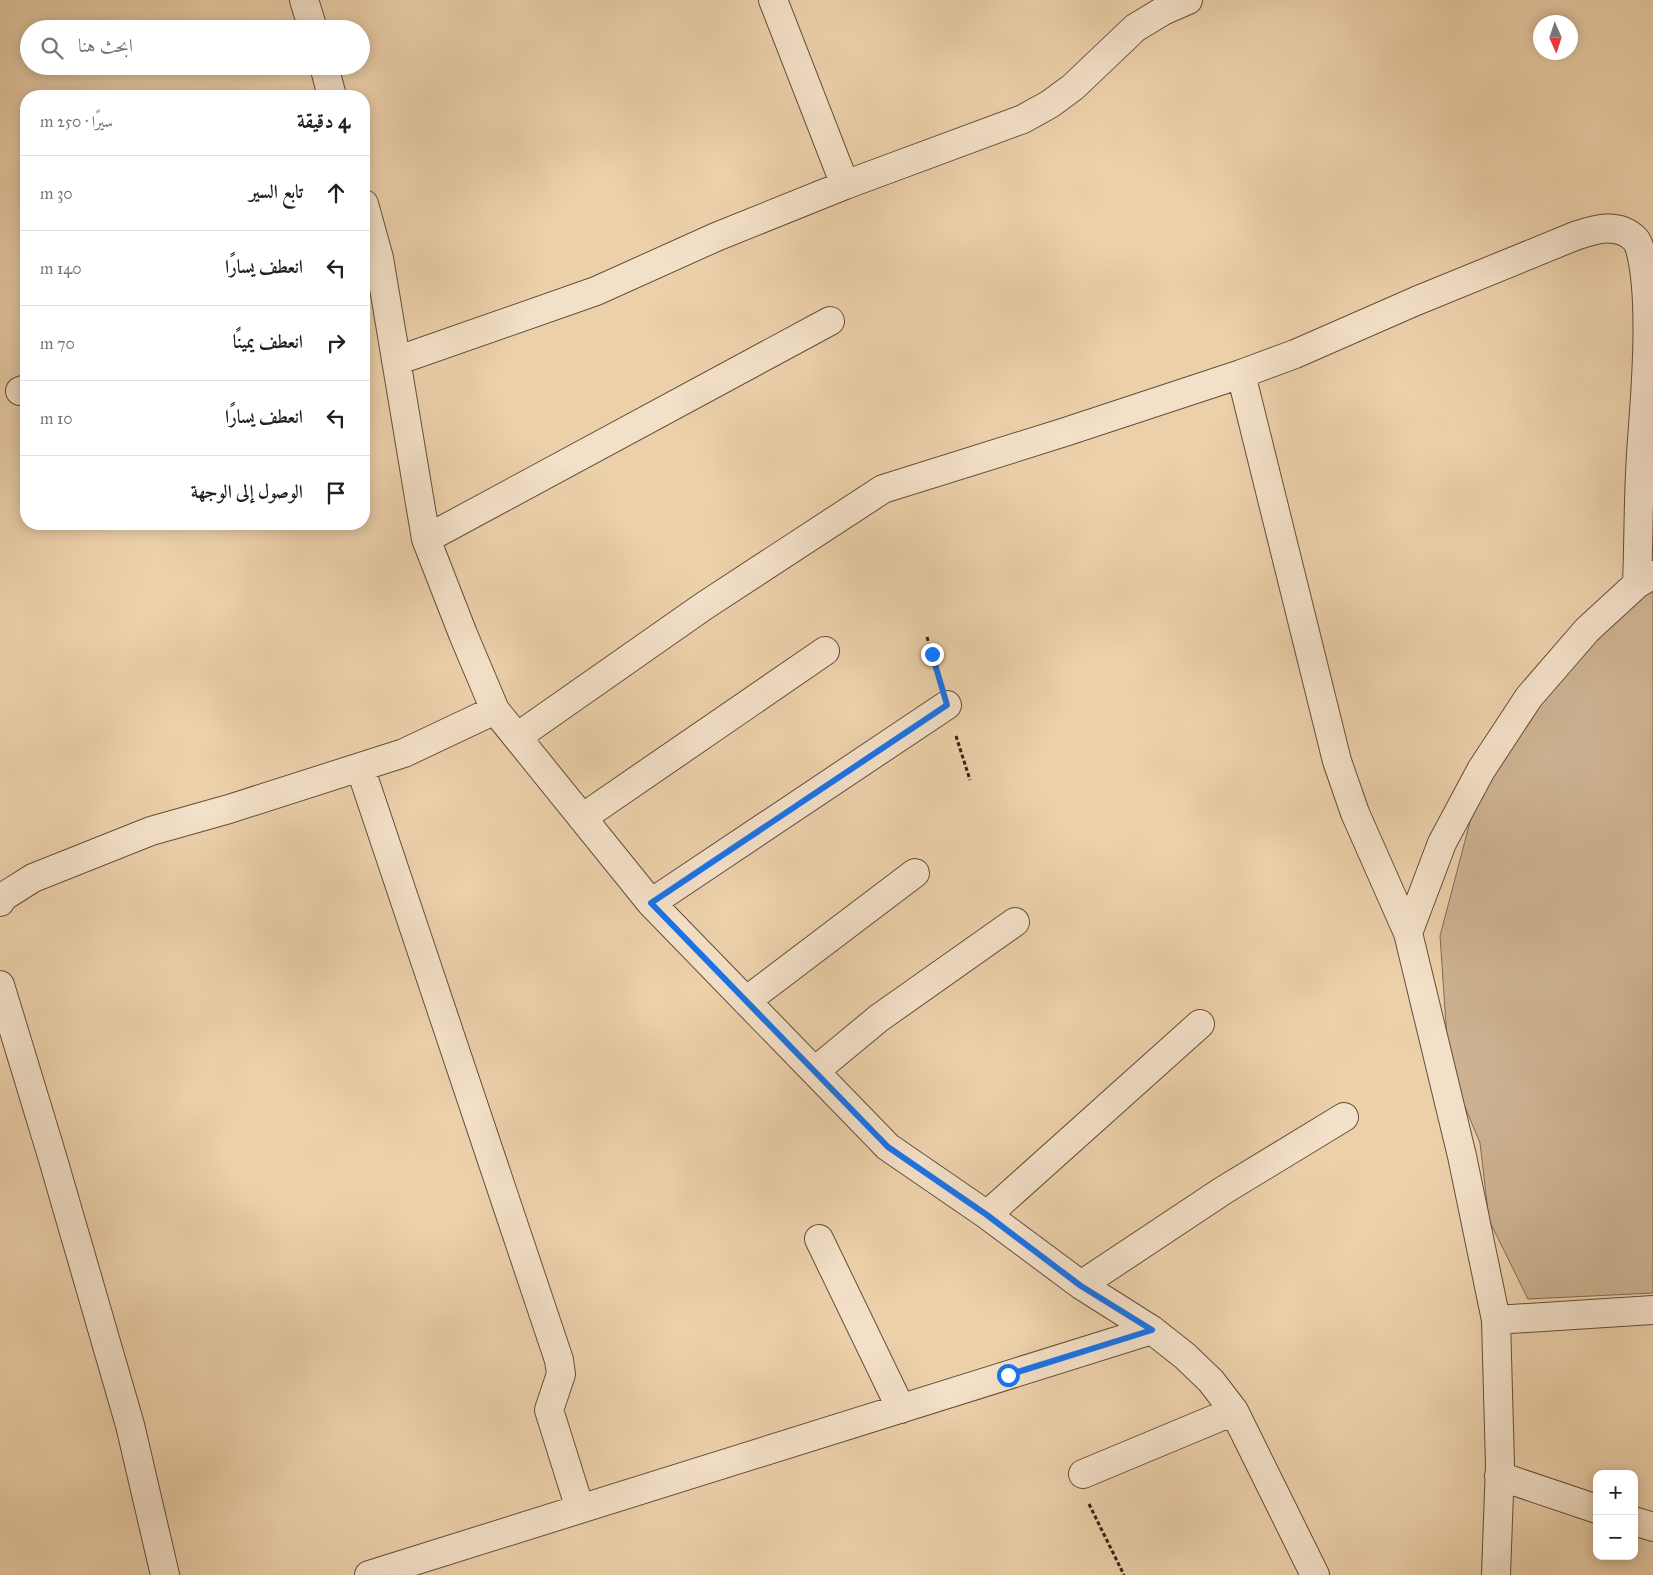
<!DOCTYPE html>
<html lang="ar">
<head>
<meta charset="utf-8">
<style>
  :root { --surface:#fff; --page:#f6f6f6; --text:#202124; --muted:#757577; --line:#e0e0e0 }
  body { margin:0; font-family:"IM FELL Great Primer",Amiri,serif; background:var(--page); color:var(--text); direction:rtl }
  .controls { position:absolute; right:15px; bottom:15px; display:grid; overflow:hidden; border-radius:10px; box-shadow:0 2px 12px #0003 }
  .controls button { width:45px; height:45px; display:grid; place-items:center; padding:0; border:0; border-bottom:1px solid var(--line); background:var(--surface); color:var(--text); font:25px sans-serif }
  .compass { position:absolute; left:1533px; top:15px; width:45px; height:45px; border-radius:50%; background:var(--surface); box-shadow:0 2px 12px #0003; rotate:177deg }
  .stop { position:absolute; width:15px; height:15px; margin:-11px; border:4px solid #1a73e8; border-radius:50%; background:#fff }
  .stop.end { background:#1a73e8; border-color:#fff; box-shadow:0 1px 5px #0008 }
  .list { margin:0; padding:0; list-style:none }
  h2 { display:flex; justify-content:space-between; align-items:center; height:65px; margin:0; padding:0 20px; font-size:21px }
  h2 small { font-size:16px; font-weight:400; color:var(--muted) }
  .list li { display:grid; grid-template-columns:32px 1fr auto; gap:15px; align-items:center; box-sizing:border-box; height:75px; padding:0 20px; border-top:1px solid var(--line) }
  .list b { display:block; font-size:19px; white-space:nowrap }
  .list em { font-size:16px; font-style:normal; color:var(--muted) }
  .icon { flex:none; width:28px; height:28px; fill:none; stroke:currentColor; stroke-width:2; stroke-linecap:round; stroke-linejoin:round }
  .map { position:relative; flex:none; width:1653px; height:1575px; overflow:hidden; direction:ltr }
  .search { position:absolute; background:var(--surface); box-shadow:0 2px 12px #0003; left:20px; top:20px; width:350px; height:55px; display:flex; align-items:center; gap:12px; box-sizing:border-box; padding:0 18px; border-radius:28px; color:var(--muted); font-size:19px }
  .panel { position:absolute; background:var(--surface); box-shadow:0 2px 12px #0003; left:20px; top:90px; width:350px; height:440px; border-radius:20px; direction:rtl }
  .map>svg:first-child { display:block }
  .green { fill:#cdb291; stroke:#826a54 }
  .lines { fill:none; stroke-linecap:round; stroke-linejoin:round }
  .minor-casing { stroke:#644e3b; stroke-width:30 }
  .path { stroke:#372216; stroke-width:3; stroke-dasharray:4 2.5; stroke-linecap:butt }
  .minor { stroke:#f3e0c8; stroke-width:28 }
  .route { stroke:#1a73e8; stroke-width:6 }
</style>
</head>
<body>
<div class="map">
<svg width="1653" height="1575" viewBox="0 0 1653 1575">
  <rect width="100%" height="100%" fill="#ecd0aa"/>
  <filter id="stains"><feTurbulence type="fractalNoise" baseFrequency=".004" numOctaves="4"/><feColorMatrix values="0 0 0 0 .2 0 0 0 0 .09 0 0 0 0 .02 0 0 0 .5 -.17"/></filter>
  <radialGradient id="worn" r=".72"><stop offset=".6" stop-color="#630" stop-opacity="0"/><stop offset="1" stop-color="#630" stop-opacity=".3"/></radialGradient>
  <!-- green -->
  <path class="green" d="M1653,580V1293L1528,1299L1489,1220L1480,1143L1449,1068L1440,936L1476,799L1530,701Z"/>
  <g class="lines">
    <defs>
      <path id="minor" d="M304,0L313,29
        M773,0L845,185
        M324,66L332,96
        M364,204L379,258L426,539L463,634L495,710L651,903L888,1147L987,1215L1081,1285L1152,1330L1185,1356L1211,1381L1234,1411L1315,1575
        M396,361L596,291L716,237L845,185L1023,119L1050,104L1073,87L1135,28L1163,11L1188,0
        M1241,374L1337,761L1355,813L1408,933L1462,1156L1496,1320L1500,1465L1496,1575
        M20,391L26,389
        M426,539L830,321
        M517,737L704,606L883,489L1065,432L1241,374L1295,354L1416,301L1575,236C1595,229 1618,222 1635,239C1637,241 1639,246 1640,249C1653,296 1646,387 1642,440C1638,487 1639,536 1637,584
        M360,767L559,1360L561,1374L549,1410L580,1509
        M582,818L825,651
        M0,902L3,897L33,878L151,831L229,809L404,753L495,710
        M651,903L947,705
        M1408,933L1442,843L1481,770L1529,697L1587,630L1637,584L1652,575
        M0,985L52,1156L130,1425L165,1575
        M746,1001L915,873
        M815,1071L879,1018L1015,922
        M987,1215L1200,1024
        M819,1239L901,1409
        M1081,1285L1224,1190L1344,1117
        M1496,1320L1653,1310
        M1083,1474L1234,1411
        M1499,1476L1597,1509
        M1634,1521L1653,1527
        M369,1575L1152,1330"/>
    </defs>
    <!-- minor casing -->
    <use href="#minor" class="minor-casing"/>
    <!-- path -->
    <path class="path" d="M927,637L939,677
      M956,736L970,780
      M1089,1504L1124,1575"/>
    <!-- minor -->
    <use href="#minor" class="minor"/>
  </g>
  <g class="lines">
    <!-- route -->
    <path class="route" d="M932,654L947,705L651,903L888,1147L987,1215L1081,1286L1152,1330L1008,1375"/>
  </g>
  <rect width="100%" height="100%" filter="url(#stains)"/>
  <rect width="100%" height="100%" fill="url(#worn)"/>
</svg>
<div class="controls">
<button>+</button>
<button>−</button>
</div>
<svg class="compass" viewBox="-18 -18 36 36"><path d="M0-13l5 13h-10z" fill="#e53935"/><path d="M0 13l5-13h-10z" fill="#757577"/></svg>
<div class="stop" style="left:1008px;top:1375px"></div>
<div class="stop end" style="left:932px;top:654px"></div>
<div class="search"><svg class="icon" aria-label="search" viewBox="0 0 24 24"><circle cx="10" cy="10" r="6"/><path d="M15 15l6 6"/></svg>ابحث هنا</div>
<section class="panel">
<h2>4 دقيقة<small>سيرًا · 250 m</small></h2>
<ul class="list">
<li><svg class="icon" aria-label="ahead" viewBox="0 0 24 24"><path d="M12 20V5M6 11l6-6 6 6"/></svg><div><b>تابع السير</b></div><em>30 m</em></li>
<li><svg class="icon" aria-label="left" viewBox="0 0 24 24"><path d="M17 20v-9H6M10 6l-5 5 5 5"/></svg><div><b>انعطف يسارًا</b></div><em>140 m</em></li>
<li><svg class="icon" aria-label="right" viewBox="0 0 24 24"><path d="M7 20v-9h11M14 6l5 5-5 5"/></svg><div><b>انعطف يمينًا</b></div><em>70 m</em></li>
<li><svg class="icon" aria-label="left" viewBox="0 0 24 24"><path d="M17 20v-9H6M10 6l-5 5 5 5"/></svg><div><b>انعطف يسارًا</b></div><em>10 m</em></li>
<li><svg class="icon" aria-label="arrive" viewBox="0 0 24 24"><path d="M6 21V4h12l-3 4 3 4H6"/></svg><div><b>الوصول إلى الوجهة</b></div></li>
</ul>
</section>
</div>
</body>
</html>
